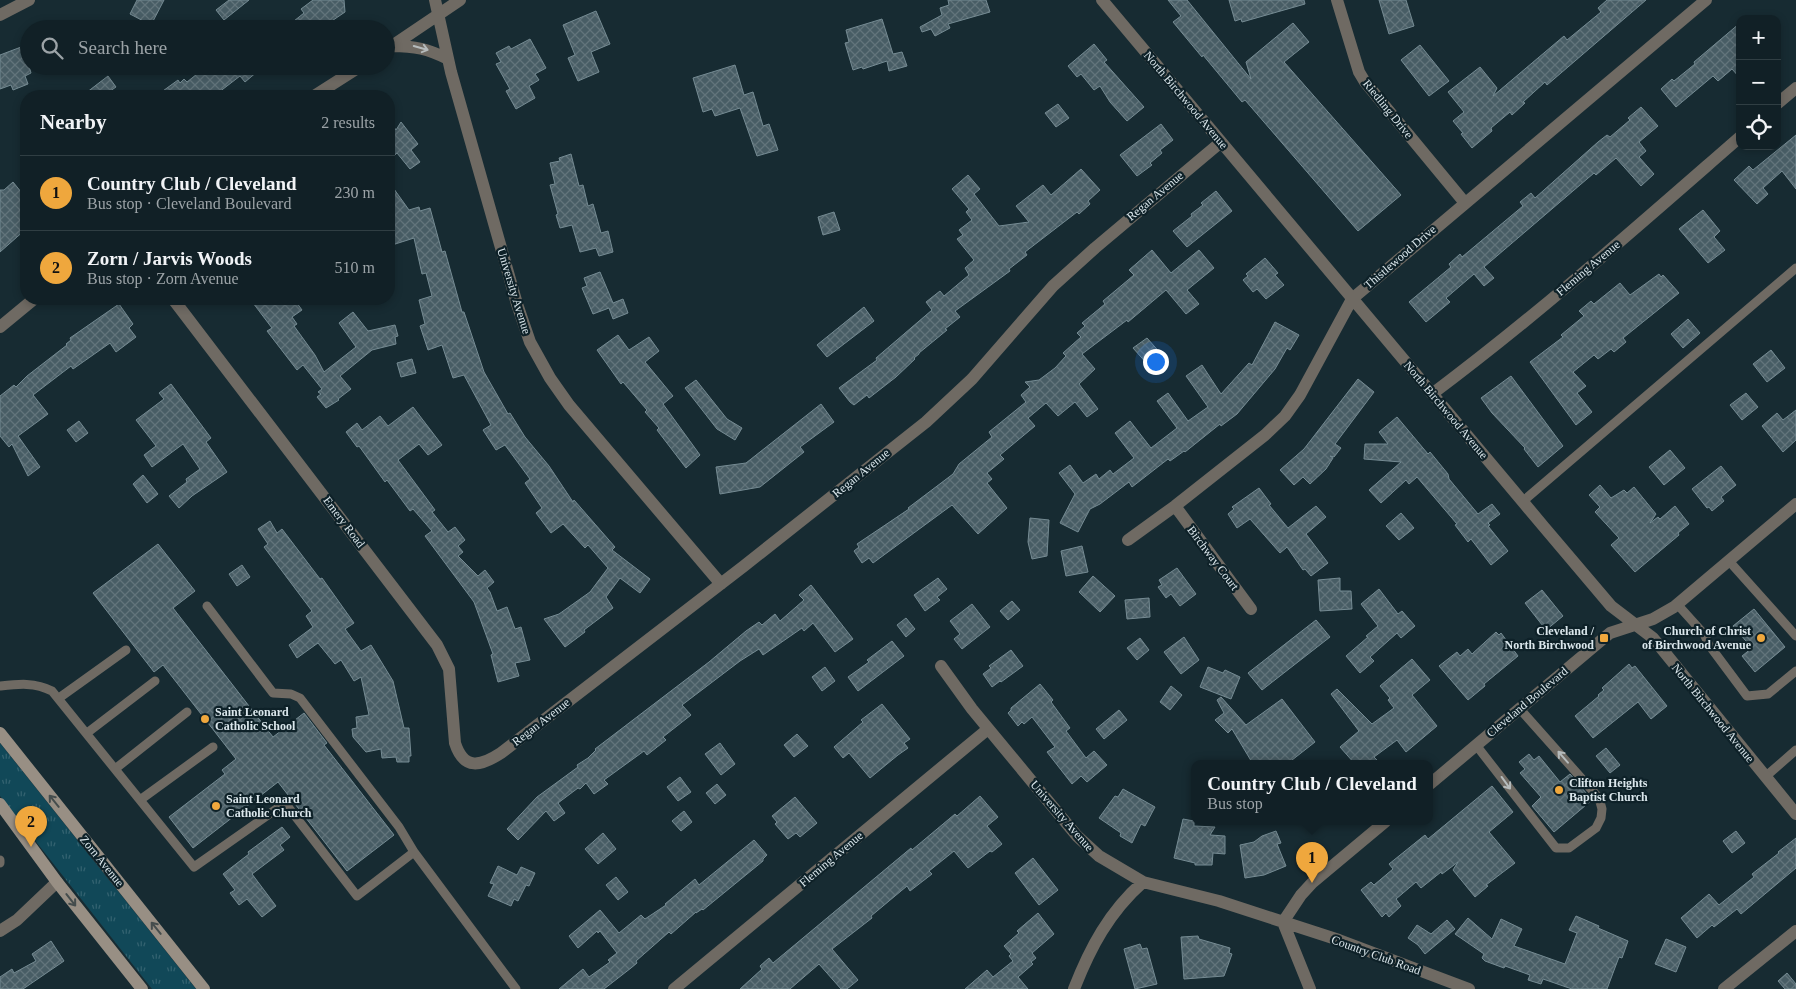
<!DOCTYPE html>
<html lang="en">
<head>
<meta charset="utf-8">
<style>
  :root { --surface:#112026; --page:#1e2d32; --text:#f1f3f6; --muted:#9ca3a7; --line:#303e43; --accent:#efa73d }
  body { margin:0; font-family:"Times New Roman",serif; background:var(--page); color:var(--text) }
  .controls { position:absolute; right:15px; top:15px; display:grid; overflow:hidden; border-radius:10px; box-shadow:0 2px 8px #0003 }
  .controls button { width:45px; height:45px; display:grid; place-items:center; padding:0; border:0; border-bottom:1px solid var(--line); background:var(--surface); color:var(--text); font:25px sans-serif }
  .you { position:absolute; left:1155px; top:361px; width:18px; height:18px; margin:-12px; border:4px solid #fff; border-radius:50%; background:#1a73e8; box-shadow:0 0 0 8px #1a73e833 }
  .badge { display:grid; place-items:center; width:32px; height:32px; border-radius:50%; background:var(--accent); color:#111; font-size:16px; font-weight:700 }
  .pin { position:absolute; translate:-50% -41px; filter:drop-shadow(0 1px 2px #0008) }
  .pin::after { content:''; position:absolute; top:26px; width:18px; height:15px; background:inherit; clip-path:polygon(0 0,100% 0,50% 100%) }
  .popup { position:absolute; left:1191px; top:760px; width:242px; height:65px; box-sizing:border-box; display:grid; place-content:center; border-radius:10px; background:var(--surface); filter:drop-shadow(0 1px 4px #0005); font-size:16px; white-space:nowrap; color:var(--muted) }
  .popup b { font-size:19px; color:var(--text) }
  .popup::after { content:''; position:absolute; left:50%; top:100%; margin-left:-10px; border:10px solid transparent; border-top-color:var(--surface) }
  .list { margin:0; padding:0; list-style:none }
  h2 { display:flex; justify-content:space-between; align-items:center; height:65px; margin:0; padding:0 20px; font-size:21px }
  h2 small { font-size:16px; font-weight:400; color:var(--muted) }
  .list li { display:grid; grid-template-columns:32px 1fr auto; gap:15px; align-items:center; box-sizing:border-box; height:75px; padding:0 20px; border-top:1px solid var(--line) }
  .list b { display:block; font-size:19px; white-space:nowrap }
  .list p { margin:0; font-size:16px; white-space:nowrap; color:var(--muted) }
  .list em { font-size:16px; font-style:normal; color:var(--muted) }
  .icon { flex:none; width:28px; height:28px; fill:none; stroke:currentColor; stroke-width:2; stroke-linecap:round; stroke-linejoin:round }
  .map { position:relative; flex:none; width:1796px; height:989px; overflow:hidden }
  .search { position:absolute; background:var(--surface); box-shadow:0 2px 8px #0003; left:20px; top:20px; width:375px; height:55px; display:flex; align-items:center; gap:12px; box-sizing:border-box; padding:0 18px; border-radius:28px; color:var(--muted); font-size:19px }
  .panel { position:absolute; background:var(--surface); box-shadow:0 2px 8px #0003; left:20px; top:90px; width:375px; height:215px; border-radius:20px }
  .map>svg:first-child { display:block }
  .grass { fill:url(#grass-tufts) }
  .building { fill:url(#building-cross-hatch); stroke:#758b93 }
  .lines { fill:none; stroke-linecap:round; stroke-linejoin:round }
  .lane { stroke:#6f6a63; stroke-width:9 }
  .street { stroke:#6f6a63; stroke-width:12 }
  .secondary { stroke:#988f84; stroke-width:12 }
  .oneway { stroke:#b5bbbc }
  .oneway2 { stroke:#454d4d }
  .poi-dot { fill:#efa73d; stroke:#0e2128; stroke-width:2 }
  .labels { text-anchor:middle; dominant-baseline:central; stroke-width:4.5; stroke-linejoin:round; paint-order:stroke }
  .street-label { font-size:12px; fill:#dbe7ec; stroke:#0e2128 }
  .poi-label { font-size:12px; font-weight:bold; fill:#dbe7ec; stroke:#0e2128; text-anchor:start }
</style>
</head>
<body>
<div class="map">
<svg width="1796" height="989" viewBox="0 0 1796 989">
  <defs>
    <pattern id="grass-tufts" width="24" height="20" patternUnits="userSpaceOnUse" patternTransform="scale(1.25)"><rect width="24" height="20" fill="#114858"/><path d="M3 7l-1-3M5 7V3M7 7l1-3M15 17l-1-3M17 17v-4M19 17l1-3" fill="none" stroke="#336270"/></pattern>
    <pattern id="building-cross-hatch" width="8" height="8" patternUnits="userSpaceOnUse" patternTransform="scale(1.25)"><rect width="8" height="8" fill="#485d65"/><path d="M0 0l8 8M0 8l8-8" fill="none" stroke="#62747b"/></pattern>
  </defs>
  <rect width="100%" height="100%" fill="#172b32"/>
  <!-- grass -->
  <path class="grass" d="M0,743L196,989H152L0,796Z"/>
  <!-- building -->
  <path class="building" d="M137,0H164L151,25L130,14Z
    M229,0H249L224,20L216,10Z
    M313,0H344L345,12L320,29H284L304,13L301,9Z
    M948,0H986L990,12L948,24L950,28L935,36L931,29L922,32L920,27L942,15L940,8L949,5Z
    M1168,0H1187L1251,79L1246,62L1293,23L1309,42L1284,62L1401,195L1358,231L1245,100L1242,102L1203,55L1202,57L1173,22L1181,16Z
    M1229,0H1304L1305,4L1242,22L1241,19L1235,21Z
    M1379,0H1406L1414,26L1389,34Z
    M1607,0H1646L1547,85L1545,82L1523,102L1525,103L1512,115L1510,112L1491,128L1492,131L1472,148L1461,134L1463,133L1453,121L1464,112L1448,92L1480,67L1497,88L1493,96L1564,36L1567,40L1601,12L1598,8Z
    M596,11L610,44L591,52L599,72L578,81L568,58L575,55L563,25Z
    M882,19L893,54L902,52L907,66L889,71L887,61L863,69L862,67L853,70L845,43L849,42L846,30Z
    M1740,23V78L1732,69L1718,81L1713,76L1676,107L1661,89L1672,79L1674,81L1695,64L1694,62Z
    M530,39L546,68L535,74L539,80L529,86L535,98L516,109L506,91L510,89L496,64L501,62L496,53L509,46L511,49Z
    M29,44V66L31,73L25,76L28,84L13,90L11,85L0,89V55Z
    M1094,44L1107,60L1104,62L1144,107L1127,121L1110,102L1100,86L1094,90L1081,74L1077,77L1068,66Z
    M1420,45L1449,81L1429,96L1401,60Z
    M735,65L744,95L753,92L763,126L769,124L778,150L757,156L740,108L715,116L712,109L703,112L693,78Z
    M207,66H264L245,82L240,76L214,96L212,93L208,96H156L178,80L180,83L184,79L187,82Z
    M108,76L116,87L103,96H82Z
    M1058,104L1069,118L1056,127L1045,113Z
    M1641,107L1658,126L1639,142L1646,151L1639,157L1654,174L1641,186L1616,158L1596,175L1594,173L1484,267L1494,278L1484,286L1474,274L1446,298L1450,302L1426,322L1409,302L1451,267L1449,264L1460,254L1462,257L1523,206L1520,202L1531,193L1535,198L1598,142L1607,135L1610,137L1630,120L1628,118Z
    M389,120L396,130L401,122L418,144L411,150L420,162L410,169L397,153L389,160Z
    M1161,124L1173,140L1160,150L1162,153L1150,163L1152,165L1137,176L1120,155Z
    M1796,135V189L1782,171L1763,188L1768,194L1757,204L1734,180L1749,166L1753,170Z
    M571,154L579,186L583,185L588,206L593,204L601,233L608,231L613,252L599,256L596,248L580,252L572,225L560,228L556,215L558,214L550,185L555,184L550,163L560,161L559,158Z
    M1081,169L1100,190L1088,201L1090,204L1079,214L1077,212L1025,252L1027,255L1009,269L1010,271L955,311L960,317L945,329L947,330L919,353V354L914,358L915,359L896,377L869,398L867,395L854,405L850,402L839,388L877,360L876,358L932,310L926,302L940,291L944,296L969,275L965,268L974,260L957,239L963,235L959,230L972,220L966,212L969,209L952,189L968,175L980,189L974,194L999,226L1029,222L1016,206L1043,185L1051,195Z
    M13,182L26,198V229L0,252V190H4Z
    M389,182L409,210L419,207L420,211L430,208L442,252L445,251L462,312H464L484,372L508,414L510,413L525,437L549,466L573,502L574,500L615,547L612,550L650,579L640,593L620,578L606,597L613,608L584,630L585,632L565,647L544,619L559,614L590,592L608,568L588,545L585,548L563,524L551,533L536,513L542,508L525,483L530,479L505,445L496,450L483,430L491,425L464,375L453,378L442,345L428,350L420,326L425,324L419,300L432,296L426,273L422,274L414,238L389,246Z
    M1216,191L1232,211L1187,247L1173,231L1192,216L1191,214L1203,205L1201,203Z
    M1703,210L1720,231L1714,237L1725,250L1708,263L1679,229Z
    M834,212L840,230L823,235L818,217Z
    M1152,250L1171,273L1199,250L1214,268L1187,290L1199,304L1186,314L1166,290L1128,322L1127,320L1082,354L1095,369L1079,384L1098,409L1087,417L1075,402L1058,416L1046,403L1028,418L1035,426L1000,455L1004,459L987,473L992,479L987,483L1007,508L978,534L952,505L873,563L869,558L862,563L854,551L859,547L857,544L909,509L908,508L953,474L959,464L992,437L989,432L1026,402L1021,395L1030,387L1025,382L1039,380L1055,368L1066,356L1063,353L1081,337L1077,333L1085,326L1082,323L1105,304L1103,301L1134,275L1129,270Z
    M1265,258L1278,273L1275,275L1284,285L1266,299L1257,289L1253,292L1243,280L1248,276L1246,274Z
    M600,272L613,303L623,299L628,313L613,319L609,308L593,314L582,288L587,286L584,278Z
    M1659,274L1661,277L1663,275L1679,293L1623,338L1626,342L1614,352L1611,349L1598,359L1594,355L1573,372L1586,386L1577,393L1592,412L1576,425L1530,362L1563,337L1561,335L1584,316L1579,311L1591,301L1594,304L1620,283L1630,295Z
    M250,299H294L302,310L292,317L297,324L294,326L315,355L324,372L356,347L339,323L353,312L368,331L395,325L398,336L395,337L396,344L372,350L340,376L351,389L338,399L339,400L326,408L317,397L321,394L318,392L322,389L303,365L297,370L267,331L272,328Z
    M119,304L133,324L129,328L136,337L116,352L110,343L73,369L71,366L33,395L48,414L18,436L40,467L28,476L12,444L9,447L0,436V396L14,385L16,387L27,376L67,345L66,344L71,340L70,338Z
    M864,307L874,321L827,357L817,345Z
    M1688,319L1700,333L1683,348L1671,334Z
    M1275,322L1299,335L1290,350L1287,348L1275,369L1237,414L1221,426L1220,424L1185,452L1184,451L1170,461L1168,459L1132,487L1129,482L1100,504L1090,509L1078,532L1060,523L1075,494L1059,473L1070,465L1083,483L1096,474L1099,479L1110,470L1113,474L1134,458L1115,433L1130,421L1151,448L1177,428L1157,401L1168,393L1188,421L1208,407L1186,376L1202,365L1221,394L1249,363L1252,365Z
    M618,335L629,350L649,337L659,351L645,362L673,396L663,404L700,455L686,468L657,430L659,428L645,412L647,410L623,382L621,384L597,350Z
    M1147,338L1162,355L1149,366L1133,348Z
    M1771,350L1785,368L1767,382L1753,364Z
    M412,359L416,373L401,377L397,363Z
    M1511,376L1563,446L1538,467L1524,449L1525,448L1492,413L1481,398Z
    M1358,379L1374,392L1335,444L1341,448L1334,457L1330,456L1333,458L1326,469L1310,484L1303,477L1294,485L1280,470L1304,449Z
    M696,380L727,419L742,428L735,440L717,429L685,388Z
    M171,384L211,438L206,442L227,472L192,496L179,508L169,496L187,482L186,479L200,469L183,444L152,467L144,455L156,446L136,420L164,399L159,393Z
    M1746,393L1758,407L1742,420L1730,405Z
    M821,404L834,422L800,447L804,452L760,487L720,494L716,467L746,463Z
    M413,407L442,445L428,455L419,444L398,460L435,510L432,512L448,532L455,527L465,540L458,546L463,552L458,556L478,576L485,570L494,582L487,588L490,592L497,611L507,607L515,629L521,627L530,660L515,663L519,676L498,682L491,655L493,654L474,602L425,536L432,531L413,509L410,511L387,480L385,482L359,446L357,447L346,432L357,423L362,430L380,416L388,426Z
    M1796,410V440L1783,452L1762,426L1777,413L1783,420Z
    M1397,417L1428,454L1430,452L1448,474L1449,479L1478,514L1492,504L1500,514L1488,523L1490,525L1488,526L1508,551L1491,565L1471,539L1468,542L1455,525L1457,524L1417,477L1409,484L1406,480L1381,503L1369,490L1401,462L1364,459L1365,444H1388L1379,432Z
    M79,421L88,433L76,442L67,430Z
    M1670,450L1685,468L1664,485L1649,467Z
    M1721,466L1736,485L1721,497L1724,501L1712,511L1709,507L1707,508L1692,489Z
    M143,475L158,494L147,503L133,484Z
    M1600,485L1611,498L1624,490L1627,493L1634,487L1656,514L1650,523L1658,517L1660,519L1675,506L1689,524L1678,533L1679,535L1635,572L1611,545L1619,538L1595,512L1600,507L1589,495Z
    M1259,488L1271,504L1269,505L1288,528L1316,506L1326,517L1306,534L1328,563L1311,576L1305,569L1303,570L1287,547L1280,553L1250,519L1237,528L1228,514L1234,509L1232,507Z
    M1401,513L1414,528L1399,540L1386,526Z
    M1030,518L1049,520L1047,556L1032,559L1028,542Z
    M270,521L277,533L282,529L320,579L322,578L354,623L345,629L361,651L371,645L393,681L404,728H409L411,756H409V762H397L396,757L382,758L381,749L366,752L353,737L352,729L357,728L356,717L369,715L361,677L354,681L341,660L335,664L318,643L297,658L289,645L313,627L306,616L312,611L264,547L268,544L258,529Z
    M158,544L195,591L173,608L273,737L304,713L327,743L324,745L394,835L347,871L278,782L193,848L169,817L225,774L222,770L236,759L163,665L154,672L93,593Z
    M1082,546L1088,572L1066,576L1061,551Z
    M242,565L250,577L237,586L229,574Z
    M1177,568L1196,594L1180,606L1171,594L1166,598L1158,587L1162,585L1159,580Z
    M1093,576L1115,596L1100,612L1079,592Z
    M938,578L947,589L937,597L940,600L925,611L914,595Z
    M1340,578V591H1351L1352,609L1320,611L1318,580Z
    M811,585L853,639L835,652L813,623L804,631L802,628L763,655L759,649L740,661L682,705L691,715L663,737L666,740L647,755L644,751L604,780L608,784L594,794L586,783L580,789L578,788L558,803L565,813L554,821L546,811L518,840L507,829L537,797L578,767L577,765L588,758L596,750L595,749L709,662L746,631L759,622L762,625L775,614L780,621L804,600L799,595Z
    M1379,589L1398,614L1402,611L1415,626L1401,638L1397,633L1370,657L1374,661L1360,673L1346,656L1368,637L1366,636L1378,626L1361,604Z
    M1542,590L1563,616L1546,630L1525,603Z
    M1149,598L1150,617L1127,619L1125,600Z
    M1012,601L1020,610L1008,620L1000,611Z
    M972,604L990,627L962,649L954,639L960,634L950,621Z
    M1754,609L1785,647L1755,672L1742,656L1752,648L1733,626Z
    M906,618L915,629L906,637L897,625Z
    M1316,620L1330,637L1262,690L1248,673Z
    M1496,632L1499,635L1501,633L1518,656L1484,684L1485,686L1468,700L1439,666L1457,652L1460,656L1468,649L1472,654Z
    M1184,637L1199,660L1181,674L1164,652Z
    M1140,638L1149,650L1137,660L1127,648Z
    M892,641L904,656L858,691L848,677L869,662L867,660Z
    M1011,650L1023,666L1001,682L1000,681L992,687L983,674L991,668L989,666Z
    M1412,659L1430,680L1412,695L1437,726L1406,752L1397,740L1374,757L1381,764H1355L1340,747L1359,731L1331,694L1337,689L1372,724L1394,708L1388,700L1390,698L1380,686Z
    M1629,664L1632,668L1635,666L1667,706L1651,719L1638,702L1593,738L1575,716L1599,696L1598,695L1604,690L1602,688Z
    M825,667L835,681L822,691L812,677Z
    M1208,667L1223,673L1225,670L1240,677L1231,699L1200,687Z
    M1040,684L1053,700L1051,702L1070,728L1066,731L1086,758L1094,751L1107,765L1087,782L1081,776L1072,784L1047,752L1055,747L1032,717L1024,724L1022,722L1018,726L1008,713L1011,710V708Z
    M1171,686L1182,695L1170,710L1160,702Z
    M1221,697L1246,725L1282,699L1315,742L1287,764H1253L1232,729L1228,733L1215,720L1224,713L1217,700Z
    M882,704L910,739L904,743L908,748L898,755L870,778L849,753L843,758L834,747L863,722L861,720Z
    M1119,710L1127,720L1104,739L1096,729Z
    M797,734L808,746L794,757L784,745Z
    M720,743L735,764L721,775L705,754Z
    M1606,748L1620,765L1610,773L1596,756Z
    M1529,754L1534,760L1539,756L1560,782L1570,774L1592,800L1554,832L1532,806L1541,797L1520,773L1525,769L1519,762Z
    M680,777L691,792L678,801L667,787Z
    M717,784L726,795L715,804L706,793Z
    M1492,786L1513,812L1489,832L1515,863L1486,885L1488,886L1475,897L1453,870L1458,862L1442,874L1441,872L1421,888L1416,882L1396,899L1401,906L1389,917L1386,913L1382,917L1361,890L1371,882L1374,885L1393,869L1389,864L1425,835L1428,839Z
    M1123,789L1155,807L1145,826L1141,824L1132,843L1120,836L1121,833L1099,818L1115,796L1118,797Z
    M980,796L998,817L987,826L1002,844L992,852L990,851L968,868L954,851L929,871L932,874L910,891L907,886L871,916L872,918L832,949L858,980L847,989H841L819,964L790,989H740L762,969L760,966L769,958L773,963L911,848L912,850L955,814L957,816Z
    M795,797L817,823L800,837L796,833L788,839L775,824L777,822L772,816Z
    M684,811L692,822L681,831L672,821Z
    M1183,819L1194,821V826L1215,827L1210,835L1225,836V854L1213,853L1212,865H1195V863L1174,858Z
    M282,827L290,837L280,845L284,850L252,874L276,906L262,917L247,899L239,905L230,893L235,890L223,874L249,854L248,852Z
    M1276,831L1281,843L1277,844L1286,866L1264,875L1245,878L1240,845L1254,842L1262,836Z
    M1736,831L1745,843L1732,853L1723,841Z
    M603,833L616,849L598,864L585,849Z
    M1796,838V868L1741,914L1737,909L1714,927L1712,925L1697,938L1681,918L1709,894L1719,905L1754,877L1752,874L1779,853L1778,852Z
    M754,840L767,855L763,859V861L703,910L702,909L696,913V912L671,934L669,932L636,961L637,963L631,968L604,989H559L583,969L589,977L610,962L608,960L617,953L600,931L598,933L597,931L578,948L569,936L600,910L619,933L641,915L645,919L666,905L665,904L695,879L699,885Z
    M1033,858L1058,890L1039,905L1015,873Z
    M498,866L517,875L521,867L535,873L529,886L526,885L518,901L514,899L511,906L488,896L494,884L490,883Z
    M616,877L628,892L618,900L606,885Z
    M1038,913L1054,934L1032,953L1036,958L1031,962L1033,964L1018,977L1028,989H965L987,970L993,977L1013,961L1009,956L1011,954L1004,946L1019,933L1017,931Z
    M1576,916L1599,926L1598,928L1628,941L1622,958L1619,957L1607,989H1572L1543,979L1541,984L1528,980L1530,975L1505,966L1504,968L1485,961L1482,958L1484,954L1455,934L1468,918L1492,939L1501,919L1522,929L1514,946L1565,964L1577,933L1569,930Z
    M1447,920L1455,929L1425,954L1418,945L1408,938L1417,925L1431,934Z
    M1198,936L1199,939L1230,948L1229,953L1232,954L1224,976L1184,979L1181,937Z
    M1666,939L1686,947L1676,972L1655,964Z
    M51,941L64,961L23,989H0V977L12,969L14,973L36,961L32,954Z
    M1140,944L1142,949L1147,948L1157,984L1135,989L1124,949Z
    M1787,973L1796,984V989H1785L1778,981Z"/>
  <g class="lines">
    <!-- lane -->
    <path class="lane" d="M1522,502L1796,268
      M1729,561L1796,636
      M1677,604L1704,634L1709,645L1747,696L1768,694L1796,671
      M207,606L273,693L291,694L300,698L399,827L414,852
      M0,686C18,684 35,682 52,691L194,867L285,803L357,896L414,852L516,989
      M59,698L126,650
      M87,733L155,681
      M1476,745L1556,848H1569L1596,828L1601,818L1602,809L1599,798L1519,708
      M115,769L187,712
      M1765,777L1796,750
      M140,800L213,747
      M0,860V863"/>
    <!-- street -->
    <path class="street" d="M435,0L451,72L517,304L530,342L550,378L569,405L721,584
      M1102,0L1544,527L1611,606L1653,638L1796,814
      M1337,0L1359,72L1365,82L1465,203
      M0,15L29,0
      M392,46C415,46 428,49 448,59
      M386,50L460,0
      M314,96L361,66
      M1777,104L1796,88
      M173,299L437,645L449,669L455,743C464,771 481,766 501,753L744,566L926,422L972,379L1053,286L1095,248L1221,142
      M0,327L34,299
      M1432,394C1539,314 1639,225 1740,137
      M1175,506L1251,609
      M1128,540L1175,506L1265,435L1285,416L1300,395L1352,299L1706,0
      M941,666L972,709L1077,836L1099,856L1143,882L1219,901L1339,940L1469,989
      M1430,784L1604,638L1610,633L1653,619L1674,607L1796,504
      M1283,922L1301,895L1312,883L1385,822
      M1283,922L1310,989
      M0,931L17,920L57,882
      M674,989L988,729
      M1074,989C1090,948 1109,912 1143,882
      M1724,989L1796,931"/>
    <!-- secondary -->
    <path class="secondary" d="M0,733L204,989
      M0,804L57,882L142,989"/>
  </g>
  <!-- one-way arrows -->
  <defs><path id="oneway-shaft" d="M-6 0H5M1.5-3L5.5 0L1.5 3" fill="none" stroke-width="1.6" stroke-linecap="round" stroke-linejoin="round" transform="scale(1.25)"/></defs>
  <g class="oneway">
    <use href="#oneway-shaft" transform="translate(421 48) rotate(16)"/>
    <use href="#oneway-shaft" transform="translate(1563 757) rotate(-131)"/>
    <use href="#oneway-shaft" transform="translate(1506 783) rotate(54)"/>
  </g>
  <g class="oneway2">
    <use href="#oneway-shaft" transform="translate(54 801) rotate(-129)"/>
    <use href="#oneway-shaft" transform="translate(71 900) rotate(52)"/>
    <use href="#oneway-shaft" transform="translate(156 928) rotate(-129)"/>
  </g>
  <!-- markers -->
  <g class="poi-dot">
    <rect x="1599" y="633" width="10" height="10" rx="2.5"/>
    <circle cx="1761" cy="638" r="5"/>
    <circle cx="205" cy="719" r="5"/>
    <circle cx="1559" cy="790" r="5"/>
    <circle cx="216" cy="806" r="5"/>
  </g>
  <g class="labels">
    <!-- street labels -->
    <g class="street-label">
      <text transform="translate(1186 100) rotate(50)">North Birchwood Avenue</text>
      <text transform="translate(1388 109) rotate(51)">Riedling Drive</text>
      <text transform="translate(1155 196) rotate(-40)">Regan Avenue</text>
      <text transform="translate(1400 257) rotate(-41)">Thistlewood Drive</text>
      <text transform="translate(1588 268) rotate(-40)">Fleming Avenue</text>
      <text transform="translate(514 291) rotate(73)">University Avenue</text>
      <text transform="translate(1446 410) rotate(50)">North Birchwood Avenue</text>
      <text transform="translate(861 473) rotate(-39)">Regan Avenue</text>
      <text transform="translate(344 522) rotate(53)">Emery Road</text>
      <text transform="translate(1213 558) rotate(53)">Birchway Court</text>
      <text transform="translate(1527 702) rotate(-40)">Cleveland Boulevard</text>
      <text transform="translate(1713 713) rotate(51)">North Birchwood Avenue</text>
      <text transform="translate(541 722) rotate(-38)">Regan Avenue</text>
      <text transform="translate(1062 816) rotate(49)">University Avenue</text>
      <text transform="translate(831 859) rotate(-40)">Fleming Avenue</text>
      <text transform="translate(102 861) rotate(51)">Zorn Avenue</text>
      <text transform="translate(1376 955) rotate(20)">Country Club Road</text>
    </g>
    <!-- poi labels -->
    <g class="poi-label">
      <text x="1594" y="631" text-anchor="end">Cleveland /<tspan x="1594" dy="14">North Birchwood</tspan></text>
      <text x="1751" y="631" text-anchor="end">Church of Christ<tspan x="1751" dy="14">of Birchwood Avenue</tspan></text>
      <text x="215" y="712">Saint Leonard<tspan x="215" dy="14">Catholic School</tspan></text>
      <text x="1569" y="783">Clifton Heights<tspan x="1569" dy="14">Baptist Church</tspan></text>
      <text x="226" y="799">Saint Leonard<tspan x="226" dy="14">Catholic Church</tspan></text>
    </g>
  </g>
</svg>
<div class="controls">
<button>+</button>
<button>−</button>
<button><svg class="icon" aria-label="locate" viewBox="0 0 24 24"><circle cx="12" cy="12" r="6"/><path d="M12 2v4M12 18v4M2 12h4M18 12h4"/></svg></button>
</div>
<div class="you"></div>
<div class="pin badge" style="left:1312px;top:883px">1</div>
<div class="popup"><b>Country Club / Cleveland</b>Bus stop</div>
<div class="pin badge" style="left:31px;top:847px">2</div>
<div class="search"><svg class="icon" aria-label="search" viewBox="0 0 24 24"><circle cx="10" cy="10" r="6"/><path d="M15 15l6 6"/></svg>Search here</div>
<section class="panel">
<h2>Nearby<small>2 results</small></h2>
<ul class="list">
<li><span class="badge">1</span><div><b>Country Club / Cleveland</b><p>Bus stop · Cleveland Boulevard</p></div><em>230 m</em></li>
<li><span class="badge">2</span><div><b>Zorn / Jarvis Woods</b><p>Bus stop · Zorn Avenue</p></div><em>510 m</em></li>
</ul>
</section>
</div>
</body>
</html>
